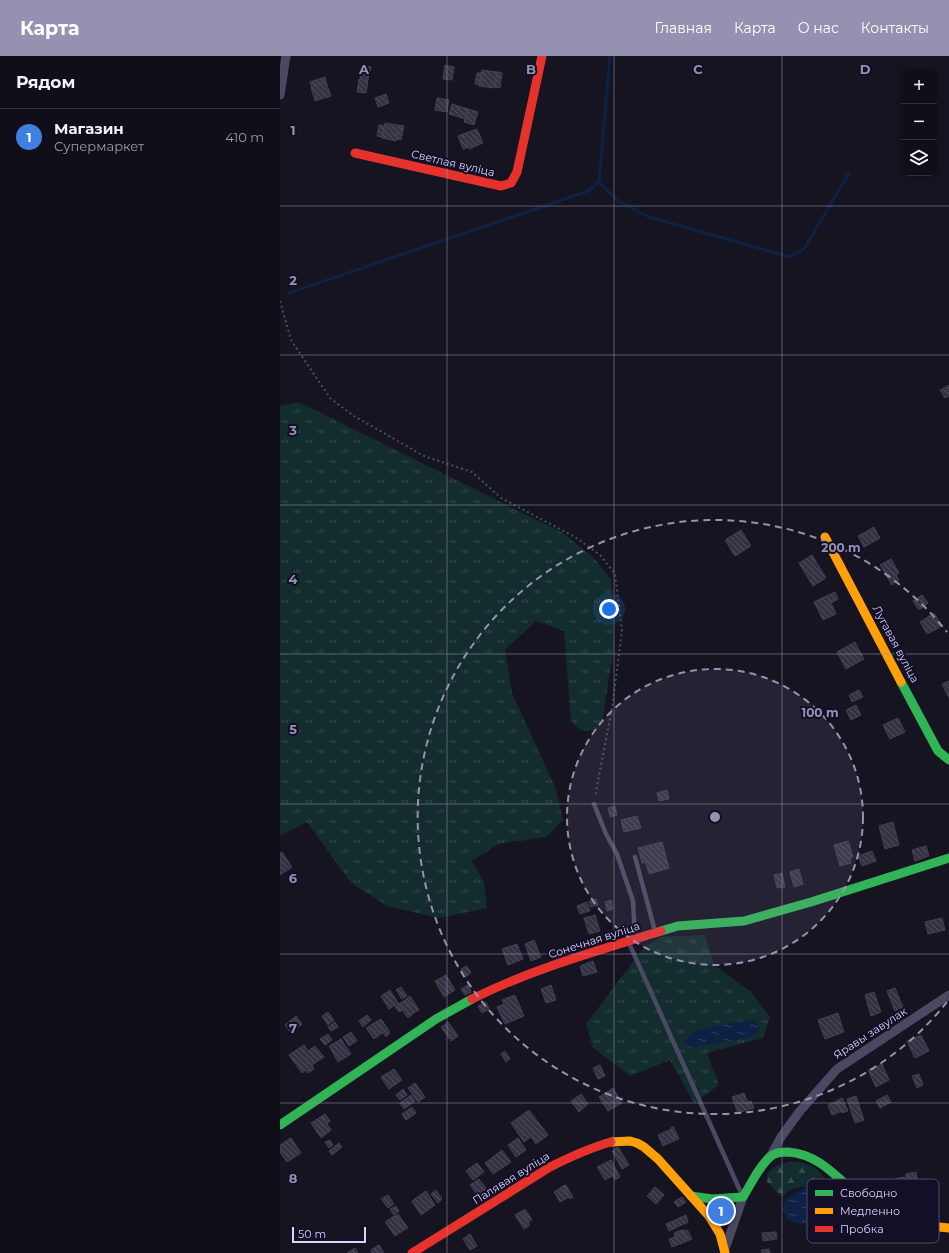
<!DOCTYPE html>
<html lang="ru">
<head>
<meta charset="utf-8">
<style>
  :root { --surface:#100f19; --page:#191822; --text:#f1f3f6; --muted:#9c9ca2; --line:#302f38; --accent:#9591b1 }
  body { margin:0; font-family:Montserrat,sans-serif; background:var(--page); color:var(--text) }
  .controls { position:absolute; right:12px; top:12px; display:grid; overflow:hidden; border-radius:8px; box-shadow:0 2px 6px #0003 }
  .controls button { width:36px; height:36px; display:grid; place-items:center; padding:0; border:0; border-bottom:1px solid var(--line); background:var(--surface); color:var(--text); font:20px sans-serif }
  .scale { position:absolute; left:12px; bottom:10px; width:74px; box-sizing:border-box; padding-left:4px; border:2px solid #d9d4ff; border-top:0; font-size:11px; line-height:14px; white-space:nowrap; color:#d9d4ff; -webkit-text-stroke:3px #130f26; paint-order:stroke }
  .you { position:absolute; left:329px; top:553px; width:14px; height:14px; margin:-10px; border:3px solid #fff; border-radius:50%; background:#1a73e8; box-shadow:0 0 0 6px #1a73e833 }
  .badge { display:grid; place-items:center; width:26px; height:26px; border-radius:50%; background:var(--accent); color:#fff; font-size:13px; font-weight:700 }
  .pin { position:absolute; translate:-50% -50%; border:2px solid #fff; box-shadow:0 1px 4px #0006 }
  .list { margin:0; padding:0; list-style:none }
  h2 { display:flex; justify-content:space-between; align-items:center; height:52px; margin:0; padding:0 16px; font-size:17px }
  h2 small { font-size:13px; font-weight:400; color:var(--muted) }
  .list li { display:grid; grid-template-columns:26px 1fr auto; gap:12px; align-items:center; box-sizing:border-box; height:56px; padding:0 16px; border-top:1px solid var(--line) }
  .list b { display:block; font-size:15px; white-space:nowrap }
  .list p { margin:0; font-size:13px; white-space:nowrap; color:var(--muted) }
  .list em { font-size:13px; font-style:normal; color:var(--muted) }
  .icon { flex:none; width:22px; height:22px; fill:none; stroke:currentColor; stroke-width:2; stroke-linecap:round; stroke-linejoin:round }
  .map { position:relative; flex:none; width:669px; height:1197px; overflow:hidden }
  header { display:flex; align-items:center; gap:24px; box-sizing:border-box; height:56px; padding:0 20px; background:var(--accent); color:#fff }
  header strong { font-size:19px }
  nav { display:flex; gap:22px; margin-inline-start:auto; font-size:14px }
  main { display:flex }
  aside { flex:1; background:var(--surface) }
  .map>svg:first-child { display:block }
  .grass { fill:url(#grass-tufts) }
  .forest { fill:url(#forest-firs) }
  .water { fill:url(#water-ripples) }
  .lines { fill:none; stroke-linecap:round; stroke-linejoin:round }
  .stream { stroke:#0d2144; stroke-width:3 }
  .building { fill:url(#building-back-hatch); stroke:#433f54 }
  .path { stroke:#44505f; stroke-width:2; stroke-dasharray:2 3; stroke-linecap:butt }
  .lane { stroke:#4a4962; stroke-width:4.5 }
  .street { stroke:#4a4962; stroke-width:9 }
  .fast { stroke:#30b455; stroke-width:9 }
  .slow { stroke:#ff9f0a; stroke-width:9 }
  .jam { stroke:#e5322d; stroke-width:9 }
  .grid { fill:none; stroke:#9591b1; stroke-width:1; stroke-opacity:0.55 }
  .ring { fill:none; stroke:#9591b1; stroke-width:2; stroke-dasharray:7 5 }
  .labels { text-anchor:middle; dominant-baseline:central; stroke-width:4; stroke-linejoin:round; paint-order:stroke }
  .street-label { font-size:11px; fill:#d9d4ff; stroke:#130f26 }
  .key { fill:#130f26; stroke:#4e4a67; stroke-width:1 }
  .key-label { font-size:11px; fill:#d9d4ff }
  .grid-label { font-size:13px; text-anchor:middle; font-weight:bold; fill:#9591b1; stroke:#130f26; stroke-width:4; stroke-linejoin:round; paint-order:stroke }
  .centre { fill:#9591b1; stroke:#130f26; stroke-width:2 }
  .ring-label { font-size:12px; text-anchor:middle; font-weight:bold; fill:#9591b1; stroke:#130f26; stroke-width:4; stroke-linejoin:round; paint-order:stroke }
</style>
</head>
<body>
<header>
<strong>Карта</strong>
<nav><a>Главная</a><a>Карта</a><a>О нас</a><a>Контакты</a></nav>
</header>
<main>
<aside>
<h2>Рядом<small></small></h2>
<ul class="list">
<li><span class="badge" style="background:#3f7fe0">1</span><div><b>Магазин</b><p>Супермаркет</p></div><em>410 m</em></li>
</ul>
</aside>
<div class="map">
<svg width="669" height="1197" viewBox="0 0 669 1197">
  <defs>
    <pattern id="grass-tufts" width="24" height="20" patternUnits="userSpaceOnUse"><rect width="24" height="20" fill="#132c2d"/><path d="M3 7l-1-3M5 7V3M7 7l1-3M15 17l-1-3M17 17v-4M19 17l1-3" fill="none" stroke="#354a4c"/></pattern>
    <pattern id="forest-firs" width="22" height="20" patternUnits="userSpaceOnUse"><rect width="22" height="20" fill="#132c2d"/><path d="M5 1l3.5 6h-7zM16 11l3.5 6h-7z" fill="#354a4c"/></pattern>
    <pattern id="water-ripples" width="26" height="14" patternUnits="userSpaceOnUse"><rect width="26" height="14" fill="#0d2144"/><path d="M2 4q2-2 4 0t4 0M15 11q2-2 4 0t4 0" fill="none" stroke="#304060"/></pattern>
    <pattern id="building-back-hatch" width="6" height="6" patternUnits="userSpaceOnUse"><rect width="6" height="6" fill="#343243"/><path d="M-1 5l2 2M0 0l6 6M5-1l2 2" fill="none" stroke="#514f5f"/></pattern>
  </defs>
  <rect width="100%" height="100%" fill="#161421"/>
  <!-- grass -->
  <path class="grass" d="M19,346L283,477L314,502L331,523L334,590L322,667L314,675L300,674L291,665L284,575L256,565L225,594L232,637L276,733L283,764L266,781L218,788L192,805L204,826L207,852L159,862L107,850L71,827L27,766L0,780V350Z
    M425,879L434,909L470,935L490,961L483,982L427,997L439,1029L414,1047L390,1004L350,1020L313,992L306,968L362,894L380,881Z"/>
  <!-- forest -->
  <path class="forest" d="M520,1106C531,1109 538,1112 544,1122L542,1129C524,1133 518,1126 502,1141L487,1126V1118C498,1106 504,1107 520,1106Z"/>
  <!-- water -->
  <path class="water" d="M472,964L476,967L479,974L472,981L416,991L407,992L405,985L414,976L431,970Z
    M526,1131C531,1137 542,1134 550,1136C555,1138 587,1160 589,1164C589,1166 589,1168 589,1170L584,1175C571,1175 562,1170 550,1168C540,1166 532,1168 522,1168C517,1168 512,1165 507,1164L503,1154L505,1144L507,1141Z"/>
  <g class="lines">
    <!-- stream -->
    <path class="stream" d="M330,0L319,126L338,145L369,161L510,201L524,193L569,117
      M9,237L308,135L319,126"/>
  </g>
  <!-- building -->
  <path class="building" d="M165,9L174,11L172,24L163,23Z
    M82,10L91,11L88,24L80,22Z
    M202,14L217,16L214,32L199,30Z
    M217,16L222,17L220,32L214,31Z
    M197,17H202L200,29L195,28Z
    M45,21L46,26L32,31L30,26Z
    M79,23L88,25L86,37L77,36Z
    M46,26L51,40L35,45L31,31Z
    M106,38L109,47L98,51L95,42Z
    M157,42L169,44L167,56L155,54Z
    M172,48L188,53L185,63L169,58Z
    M188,53L198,56L194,69L184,66Z
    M105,67L118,69L116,85L102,82Z
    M99,69L104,70L102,81L97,80Z
    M118,69L124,70L121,84L116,83Z
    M197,73L203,87L189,93L183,78Z
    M183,78L188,91L183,93L178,80Z
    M669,329V340L665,342L660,334Z
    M594,471L600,482L584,491L578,480Z
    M461,474L471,490L455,500L445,484Z
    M532,499L546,522L533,530L519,507Z
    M611,503L619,517L616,519L619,524L612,529L600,509Z
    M555,536L558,543L551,547L556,558L543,564L534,546Z
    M642,539L648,547L639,554L633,545Z
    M654,557L662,570L647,578L640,566Z
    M575,586L584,603L566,613L557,596Z
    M669,625V642L662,628Z
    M579,634L583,641L572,646L569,639Z
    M576,649L581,659L571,664L566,654Z
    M618,662L625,676L610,683L603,669Z
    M387,734L389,743L379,745L377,737Z
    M335,750L337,759L330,761L328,752Z
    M357,760L361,772L344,776L341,764Z
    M613,766L619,789L605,793L599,770Z
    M568,785L573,801L570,802L571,807L560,810L554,789Z
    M382,786L389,812L369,818L366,807H362L358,792Z
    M646,790L649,800L635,805L632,794Z
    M592,795L596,805L582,810L578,800Z
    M2,796L12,811L0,819V797Z
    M519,813L523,828L514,831L510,816Z
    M502,817L505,831L497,832L494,819Z
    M316,843L318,849L311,851L309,845Z
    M331,844L333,853L327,855L325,846Z
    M307,846L310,855L300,858L297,850Z
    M315,859L320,875L309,878L304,862Z
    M662,862L665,874L648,878L645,866Z
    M254,884L261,901L251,905L245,888Z
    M237,888L243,903L228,909L222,893Z
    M313,905L317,916L303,920L300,910Z
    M187,910L191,917L185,921L181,913Z
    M166,919L175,934L164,941L155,925Z
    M188,929L191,936L185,939L181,933Z
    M271,929L276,944L266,947L261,933Z
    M121,931L127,940L122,943L116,934Z
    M615,932L623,951L615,955L607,935Z
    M110,934L118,947L109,953L101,940Z
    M594,936L601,956L591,960L585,939Z
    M235,939L244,960L225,968L217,951L224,948L222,944Z
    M130,940L139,954L134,957L125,944Z
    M125,944L134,957L128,962L118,948Z
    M206,946L209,953L202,957L198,950Z
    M118,948L122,954L119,956L115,951Z
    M48,956L54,964L48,969L42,960Z
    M558,957L564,976L545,983L538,964Z
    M87,959L91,964L83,971L79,965Z
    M16,960L22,968L11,977L5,969Z
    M101,963L108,973L94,983L86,972Z
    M55,966L58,971L51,975L48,971Z
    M168,966L178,980L171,985L161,971Z
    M108,973L110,977L106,981L103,977Z
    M71,976L77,985L69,990L63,981Z
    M48,978L52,984L45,989L40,983Z
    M641,979L649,995L635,1002L627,985Z
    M61,983L71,998L58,1006L49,990Z
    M24,989L28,995L35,990L44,1001L32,1009L34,1013L28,1017L26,1014L22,1017L9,999Z
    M225,995L230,1003L226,1006L221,998Z
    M602,1008L609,1024L596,1031L588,1014Z
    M320,1009L325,1020L318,1023L313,1012Z
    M114,1013L122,1024L109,1033L101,1021Z
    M639,1018L643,1029L637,1032L632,1020Z
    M135,1027L145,1041L138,1046L128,1032Z
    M333,1032L342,1047L328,1055L319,1041Z
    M123,1033L127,1039L120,1044L116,1039Z
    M464,1037L470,1053L458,1057L452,1041Z
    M301,1038L308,1048L299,1056L291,1045Z
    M131,1039L135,1045L124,1053L120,1047Z
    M607,1039L611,1046L600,1052L596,1045Z
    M576,1040L584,1064L575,1067L567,1043Z
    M562,1042L568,1055L562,1057L557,1045Z
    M471,1045L474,1052L470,1053L467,1046Z
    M557,1045L562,1055L552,1059L548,1049Z
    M132,1051L136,1057L126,1064L122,1058Z
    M249,1054L268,1079L256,1088L251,1081L244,1086L231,1067Z
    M45,1058L50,1065L47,1068L42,1060Z
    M42,1060L51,1074L41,1082L31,1067Z
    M393,1070L399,1083L396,1084L391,1072Z
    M391,1073L396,1084L383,1090L378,1079Z
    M11,1082L21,1097L7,1106L0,1096V1089Z
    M238,1082L246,1094L236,1101L228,1089Z
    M50,1084L53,1089L49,1092L45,1086Z
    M59,1087L62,1091L52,1099L49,1095Z
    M338,1091L349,1109L342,1113L332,1095Z
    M222,1094L231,1106L213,1118L205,1107Z
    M331,1104L338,1117L325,1124L317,1111Z
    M197,1107L204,1116L193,1124L186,1115Z
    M636,1116L640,1140L630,1142L626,1118Z
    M338,1117L340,1121L335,1124L333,1120Z
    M625,1121L627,1134L621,1135L619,1122Z
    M619,1122L623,1140L611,1143L607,1125Z
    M199,1123L208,1135L199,1141L190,1129Z
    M286,1129L293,1141L290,1143L283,1130Z
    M283,1130L289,1141L280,1146L274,1136Z
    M375,1131L384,1139L376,1148L367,1140Z
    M156,1134L162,1143L158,1147L151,1138Z
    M146,1135L155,1149L141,1159L132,1145Z
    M108,1139L114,1148L108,1152L101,1143Z
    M402,1141L406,1146L398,1151L394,1146Z
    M447,1149L448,1158L435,1160L434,1151Z
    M116,1150L119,1155L114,1159L110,1153Z
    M245,1153L252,1164L249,1166L242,1155Z
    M242,1155L250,1169L244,1173L235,1159Z
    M118,1158L128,1172L124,1174L115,1160Z
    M406,1159L408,1166L389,1175L386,1168Z
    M114,1160L124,1174L115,1180L105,1166Z
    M402,1174L404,1177L395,1180L394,1177Z
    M402,1174L408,1175L412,1183L407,1185Z
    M496,1176L497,1183L483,1185L482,1177Z
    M404,1177L407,1185L392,1191L389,1183Z
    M190,1178L197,1190L190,1194L183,1183Z
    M99,1189L104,1197H92L91,1194Z
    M75,1192L78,1197H67Z
    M489,1193L490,1197H482L481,1194Z"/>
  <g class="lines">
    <!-- path -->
    <path class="path" d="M0,245L11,284L50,342L74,360L144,400L192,416L221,442L295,481L320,499L335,518L342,575L332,652L315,741"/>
    <!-- lane -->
    <path class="lane" d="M314,748L326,778L337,798L353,845L355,882
      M355,801L375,875
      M349,887L462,1139"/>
    <!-- street -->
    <path class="street" d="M0,39L6,0
      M490,1101L501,1081L520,1055L557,1013L669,939
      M445,1193L463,1141"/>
    <!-- fast -->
    <path class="fast" d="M621,626L658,695L669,704
      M381,875L398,870L464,865L531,846L669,802
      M0,1069L156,963L192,943
      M411,1140L432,1143L463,1141C471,1128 479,1110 491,1100C496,1096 502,1096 508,1096C542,1098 562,1128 587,1147C596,1154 605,1159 616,1164"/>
    <!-- slow -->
    <path class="slow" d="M545,481L621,626
      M331,1086L350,1085L357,1087L364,1091L378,1103L429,1160L440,1178L445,1197
      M616,1164L639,1169L669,1172"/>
    <!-- jam -->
    <path class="jam" d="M75,97L221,130L231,127L237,116L262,0
      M192,943C252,913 317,895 381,875
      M132,1197L270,1111C290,1101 309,1092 331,1086"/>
  </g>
  <!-- grid -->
  <path class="grid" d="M167,0V1197M334,0V1197M502,0V1197M0,150H669M0,299H669M0,449H669M0,598H669M0,748H669M0,898H669M0,1047H669"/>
  <!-- distance rings -->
  <circle cx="435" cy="761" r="148" fill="#9591b1" fill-opacity=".12"/>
  <g class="ring">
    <circle cx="435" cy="761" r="148"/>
    <path d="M667 946A297 297 0 1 1 667 576"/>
  </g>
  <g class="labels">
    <!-- street labels -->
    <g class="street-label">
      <text transform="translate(173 107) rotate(13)">Светлая вуліца</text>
      <text transform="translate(616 588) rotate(62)">Лугавая вуліца</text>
      <text transform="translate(314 884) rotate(-18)">Сонечная вуліца</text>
      <text transform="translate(590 977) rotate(-33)">Яравы завулак</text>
      <text transform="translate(231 1122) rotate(-32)">Палявая вуліца</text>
    </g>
  </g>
  <!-- legend -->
  <rect x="527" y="1123" width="132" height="64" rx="6" class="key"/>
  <rect x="535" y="1134" width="18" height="6" fill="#30b455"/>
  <rect x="535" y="1152" width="18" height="6" fill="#ff9f0a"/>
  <rect x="535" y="1170" width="18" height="6" fill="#e5322d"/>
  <g class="key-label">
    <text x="560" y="1141">Свободно</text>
    <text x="560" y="1159">Медленно</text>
    <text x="560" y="1177">Пробка</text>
  </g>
  <g class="grid-label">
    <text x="84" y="18">A</text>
    <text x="251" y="18">B</text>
    <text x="418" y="18">C</text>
    <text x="585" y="18">D</text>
    <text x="13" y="79">1</text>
    <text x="13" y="229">2</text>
    <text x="13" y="379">3</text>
    <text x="13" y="528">4</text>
    <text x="13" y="678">5</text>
    <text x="13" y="827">6</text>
    <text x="13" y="977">7</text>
    <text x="13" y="1127">8</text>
  </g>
  <circle cx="435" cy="761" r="6" class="centre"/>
  <g class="ring-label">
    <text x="561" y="496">200 m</text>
    <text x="540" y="661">100 m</text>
  </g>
</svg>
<div class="controls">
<button>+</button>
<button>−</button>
<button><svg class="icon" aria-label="layers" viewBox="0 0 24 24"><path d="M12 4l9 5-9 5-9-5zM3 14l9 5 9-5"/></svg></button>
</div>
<div class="scale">50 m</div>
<div class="you"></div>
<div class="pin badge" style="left:441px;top:1155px;background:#3f7fe0">1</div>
</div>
</main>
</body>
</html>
